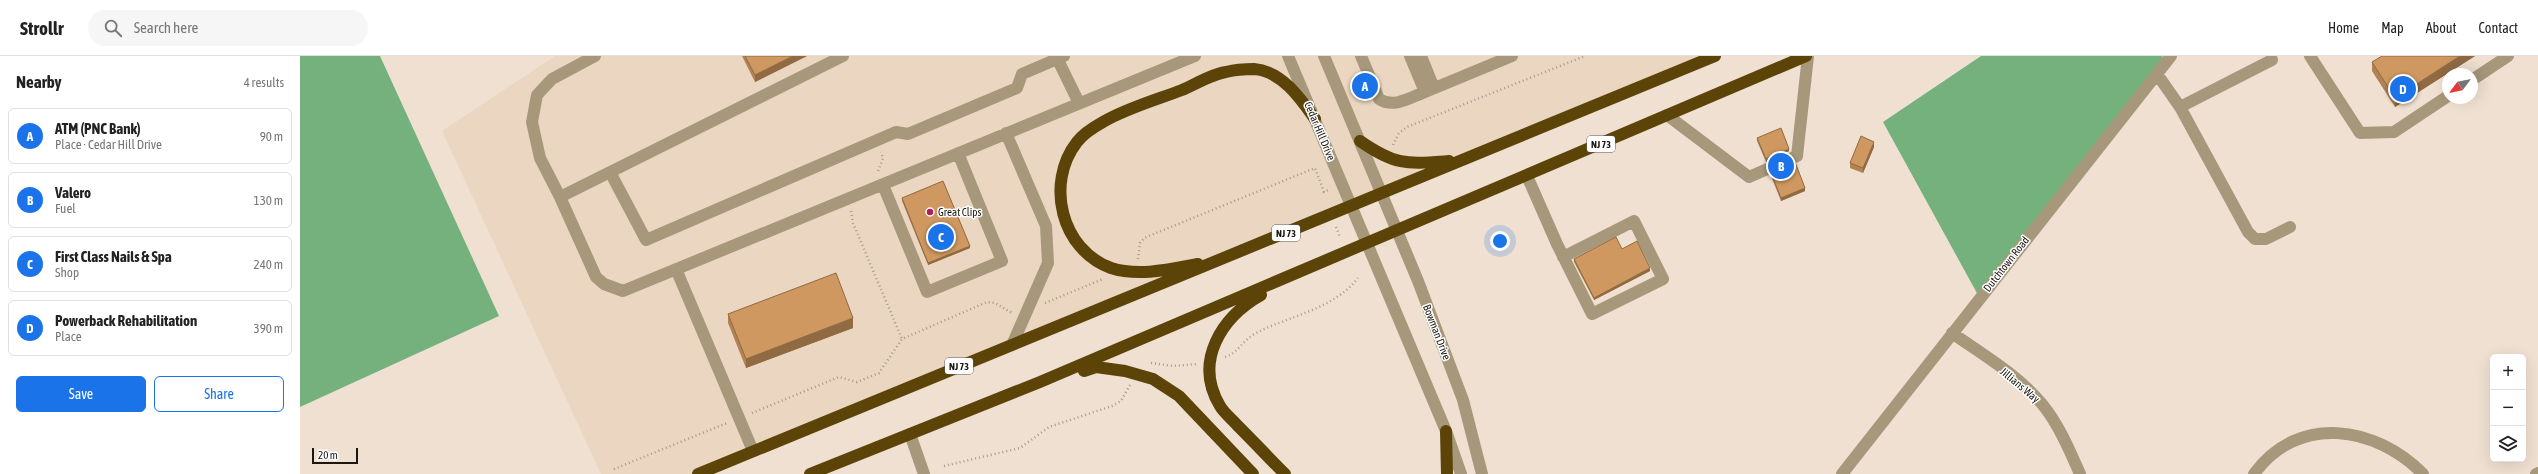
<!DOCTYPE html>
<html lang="en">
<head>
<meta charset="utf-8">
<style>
  :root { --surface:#fff; --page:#f6f6f6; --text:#222; --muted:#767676; --line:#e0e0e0; --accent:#1a73e8 }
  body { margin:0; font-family:"Asap Condensed",sans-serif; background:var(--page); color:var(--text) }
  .controls { position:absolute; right:12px; bottom:12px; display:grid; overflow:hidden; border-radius:6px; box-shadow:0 4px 16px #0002 }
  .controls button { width:36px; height:36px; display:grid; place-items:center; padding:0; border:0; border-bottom:1px solid var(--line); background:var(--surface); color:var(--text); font:20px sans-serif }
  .compass { position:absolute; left:2142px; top:12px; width:36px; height:36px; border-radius:50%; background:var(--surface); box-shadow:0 4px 16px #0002; rotate:238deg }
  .scale { position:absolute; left:12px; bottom:10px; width:46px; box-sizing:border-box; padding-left:4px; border:2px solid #1c1711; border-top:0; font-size:11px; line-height:14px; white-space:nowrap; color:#1c1711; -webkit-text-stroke:3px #fff; paint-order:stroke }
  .you { position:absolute; left:1200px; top:185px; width:14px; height:14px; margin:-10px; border:3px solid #fff; border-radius:50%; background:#1a73e8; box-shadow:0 0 0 6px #1a73e833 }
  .badge { display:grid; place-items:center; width:26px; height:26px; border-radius:50%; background:var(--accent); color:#fff; font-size:13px; font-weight:700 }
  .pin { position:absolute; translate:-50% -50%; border:2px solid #fff; box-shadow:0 1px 4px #0006 }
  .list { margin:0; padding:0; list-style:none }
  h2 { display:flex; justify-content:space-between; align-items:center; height:52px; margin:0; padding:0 16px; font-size:17px }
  h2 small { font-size:13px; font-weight:400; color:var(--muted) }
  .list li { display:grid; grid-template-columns:26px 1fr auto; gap:12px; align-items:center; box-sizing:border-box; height:56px; margin:0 8px 8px; padding:0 8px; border:1px solid var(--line); border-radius:6px }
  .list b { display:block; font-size:15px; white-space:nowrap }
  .list p { margin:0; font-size:13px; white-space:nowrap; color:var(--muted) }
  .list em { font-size:13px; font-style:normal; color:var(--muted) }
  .actions { display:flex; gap:8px; padding:12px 16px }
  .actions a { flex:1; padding:9px 0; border:1px solid var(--accent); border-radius:6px; text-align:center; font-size:14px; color:var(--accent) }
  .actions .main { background:var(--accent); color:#fff }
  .icon { flex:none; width:22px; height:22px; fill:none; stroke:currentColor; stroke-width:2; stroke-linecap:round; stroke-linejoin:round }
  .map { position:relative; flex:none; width:2238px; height:418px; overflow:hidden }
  header { display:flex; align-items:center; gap:24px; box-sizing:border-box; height:56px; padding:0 20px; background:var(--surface); border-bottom:1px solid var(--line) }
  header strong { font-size:19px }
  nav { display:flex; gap:22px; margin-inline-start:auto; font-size:14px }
  .search { width:280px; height:36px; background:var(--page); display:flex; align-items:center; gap:10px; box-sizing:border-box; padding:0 14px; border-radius:22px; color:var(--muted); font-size:15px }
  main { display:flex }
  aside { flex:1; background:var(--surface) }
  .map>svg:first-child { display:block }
  .built { fill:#ebd6c1 }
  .forest { fill:#75b17d }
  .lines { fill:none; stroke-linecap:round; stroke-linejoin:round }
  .path { stroke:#a79b8f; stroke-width:2.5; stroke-dasharray:1 3; stroke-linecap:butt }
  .minor { stroke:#a7987b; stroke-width:12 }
  .highway { stroke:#5c4409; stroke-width:12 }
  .wall { fill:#b18353 }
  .shaded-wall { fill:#906a43 }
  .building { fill:#ce9860; stroke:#906a43 }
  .poi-dot { fill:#af1f56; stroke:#fff; stroke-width:1.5 }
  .labels { text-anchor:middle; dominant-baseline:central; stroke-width:3; stroke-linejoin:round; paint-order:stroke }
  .shield { fill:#fff; stroke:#605d58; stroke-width:1 }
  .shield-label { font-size:10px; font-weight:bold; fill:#1c1711 }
  .street-label { font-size:11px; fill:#1c1711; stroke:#fff }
  .poi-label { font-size:11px; fill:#1c1711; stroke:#fff; text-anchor:start }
</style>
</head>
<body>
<header>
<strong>Strollr</strong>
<div class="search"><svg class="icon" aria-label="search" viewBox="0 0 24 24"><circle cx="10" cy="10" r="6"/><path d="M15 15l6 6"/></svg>Search here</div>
<nav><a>Home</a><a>Map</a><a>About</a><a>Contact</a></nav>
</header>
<main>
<aside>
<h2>Nearby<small>4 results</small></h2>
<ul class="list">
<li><span class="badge">A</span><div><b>ATM (PNC Bank)</b><p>Place · Cedar Hill Drive</p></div><em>90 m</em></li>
<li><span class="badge">B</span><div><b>Valero</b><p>Fuel</p></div><em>130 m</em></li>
<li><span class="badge">C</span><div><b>First Class Nails &amp; Spa</b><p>Shop</p></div><em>240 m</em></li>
<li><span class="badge">D</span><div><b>Powerback Rehabilitation</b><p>Place</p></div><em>390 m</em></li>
</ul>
<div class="actions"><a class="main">Save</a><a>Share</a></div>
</aside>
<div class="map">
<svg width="2238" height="418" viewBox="0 0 2238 418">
  <rect width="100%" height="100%" fill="#efe0d1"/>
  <!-- built -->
  <path class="built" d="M255,0H1415L398,418H301L142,75Z"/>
  <!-- forest -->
  <path class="forest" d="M0,0H80L199,260L0,351Z
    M1681,0H1862L1864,3L1678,239L1583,66Z"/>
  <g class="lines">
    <!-- path -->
    <path class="path" d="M1093,89L1099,77L1107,71L1285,0
      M578,115L583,102L581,96
      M551,155L553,167L602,283
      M1036,171L1040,181
      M838,203L840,187L844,182L1015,112L1024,136L1028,134
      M745,247L803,223
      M925,301C938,297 943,284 956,277C989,260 1034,253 1058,222
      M851,307L873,310L898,308
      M452,357L539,321L557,326L579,317L602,283L687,246L695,247L712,257
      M644,410L720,392L749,371L812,350L821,345L830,329
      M314,413L427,367"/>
    <!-- minor -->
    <path class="minor" d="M295,0L252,23L237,39L232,66L240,102L260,141L296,221L304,228L323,235L895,0
      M756,0L779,47
      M988,0L1146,375L1161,418
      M1024,0L1118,225L1163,344L1182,418
      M1061,0L1079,43C1094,53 1111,41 1125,36
      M1110,0L1125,36L1212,0
      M1121,0L1134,32
      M2010,0L2060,77L2094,76L2148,40
      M1857,18L1880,51L1948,176L1955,183H1966L1990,171
      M2172,24L2208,0
      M1880,51L1972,4
      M1367,59L1449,121L1497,100L1508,0
      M706,77L746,170L748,207L712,289
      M310,116L346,184L596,76L608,78L717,32L722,18L764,0
      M1227,120L1257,188L1292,258L1363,223L1334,165L1263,201
      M583,129L627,236L702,205L658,97
      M260,141L543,0
      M376,213L453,395
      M1652,277C1682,298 1718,319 1742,348C1758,367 1770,395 1780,418
      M610,378L624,418
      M1542,418L1871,0
      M1954,418C1998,357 2076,370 2123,418
      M2236,418L2238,417"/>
    <!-- highway -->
    <path class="highway" d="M1060,85C1096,110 1107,108 1149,105
      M898,208C871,213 839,221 811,212C761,194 745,127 777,86C783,78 794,71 803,66C827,52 856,44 882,34C896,28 912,18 926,16C934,14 946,13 954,13C982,15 1001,43 1015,63
      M961,239C922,261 893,305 920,350C924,357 932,363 938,370C954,386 969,402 985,418
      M784,315L796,311L825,315L853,323L879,340L953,418
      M1146,375L1147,418
      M398,418L1415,0
      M510,418L740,326L1506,0"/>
  </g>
  <!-- wall -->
  <path class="wall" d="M442,0H507L455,26Z
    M2175,0L2095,51L2072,15V6Z
    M1457,82L1489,95L1466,106L1457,85Z
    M1574,91L1563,117L1550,112V107Z
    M1471,117L1505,135L1481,145L1471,120Z
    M602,142L670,192L628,209L602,145Z
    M1322,193L1350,215L1294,244L1274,206V203Z
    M428,258L553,272L446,312L428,267Z"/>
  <!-- shaded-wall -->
  <path class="shaded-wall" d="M493,0H507L455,26V19Z
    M2160,0H2175L2095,51V42Z
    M1574,86V91L1563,117V112Z
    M1489,93V95L1466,106V103Z
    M1505,132V135L1481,145V142Z
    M670,190V192L628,209V207Z
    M1350,212V215L1294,244V242Z
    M553,262V272L446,312V303Z"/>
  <!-- building -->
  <path class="building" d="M445,0H493L455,19Z
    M2082,0H2160L2095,42L2072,6Z
    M1481,72L1489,93L1466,103L1457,82Z
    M1561,80L1574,86L1563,112L1550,107Z
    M1495,106L1505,132L1481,142L1471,117Z
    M643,125L670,190L628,207L602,142Z
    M1316,181L1322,193L1337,185L1350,212L1294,242L1274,203Z
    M536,217L553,262L446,303L428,258Z"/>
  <!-- markers -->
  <circle class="poi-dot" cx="630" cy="156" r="4"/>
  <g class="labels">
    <!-- shield labels -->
    <g class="shield">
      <rect x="1287" y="80" width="28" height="16" rx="3"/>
      <rect x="972" y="169" width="28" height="16" rx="3"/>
      <rect x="645" y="302" width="28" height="16" rx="3"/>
    </g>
    <g class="shield-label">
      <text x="1301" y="88">NJ 73</text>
      <text x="986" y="177">NJ 73</text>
      <text x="659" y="310">NJ 73</text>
    </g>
    <!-- street labels -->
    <g class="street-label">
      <text transform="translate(1020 75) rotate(67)">Cedar Hill Drive</text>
      <text transform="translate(1706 208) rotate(-52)">Dutchtown Road</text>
      <text transform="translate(1137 276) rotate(69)">Bowman Drive</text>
      <text transform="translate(1720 329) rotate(40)">Jillians Way</text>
    </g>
    <!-- poi labels -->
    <g class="poi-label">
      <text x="638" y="156">Great Clips</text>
    </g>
  </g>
</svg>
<div class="controls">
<button>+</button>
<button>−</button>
<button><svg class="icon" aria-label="layers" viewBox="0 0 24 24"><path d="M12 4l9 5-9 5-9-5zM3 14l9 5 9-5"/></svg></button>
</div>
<svg class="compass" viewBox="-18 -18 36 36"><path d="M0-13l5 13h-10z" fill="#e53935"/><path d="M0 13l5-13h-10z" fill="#767676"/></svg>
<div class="scale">20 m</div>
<div class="you"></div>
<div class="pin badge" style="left:1065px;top:30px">A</div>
<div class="pin badge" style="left:1481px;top:110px">B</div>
<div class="pin badge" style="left:641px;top:181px">C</div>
<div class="pin badge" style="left:2103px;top:33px">D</div>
</div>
</main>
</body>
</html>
